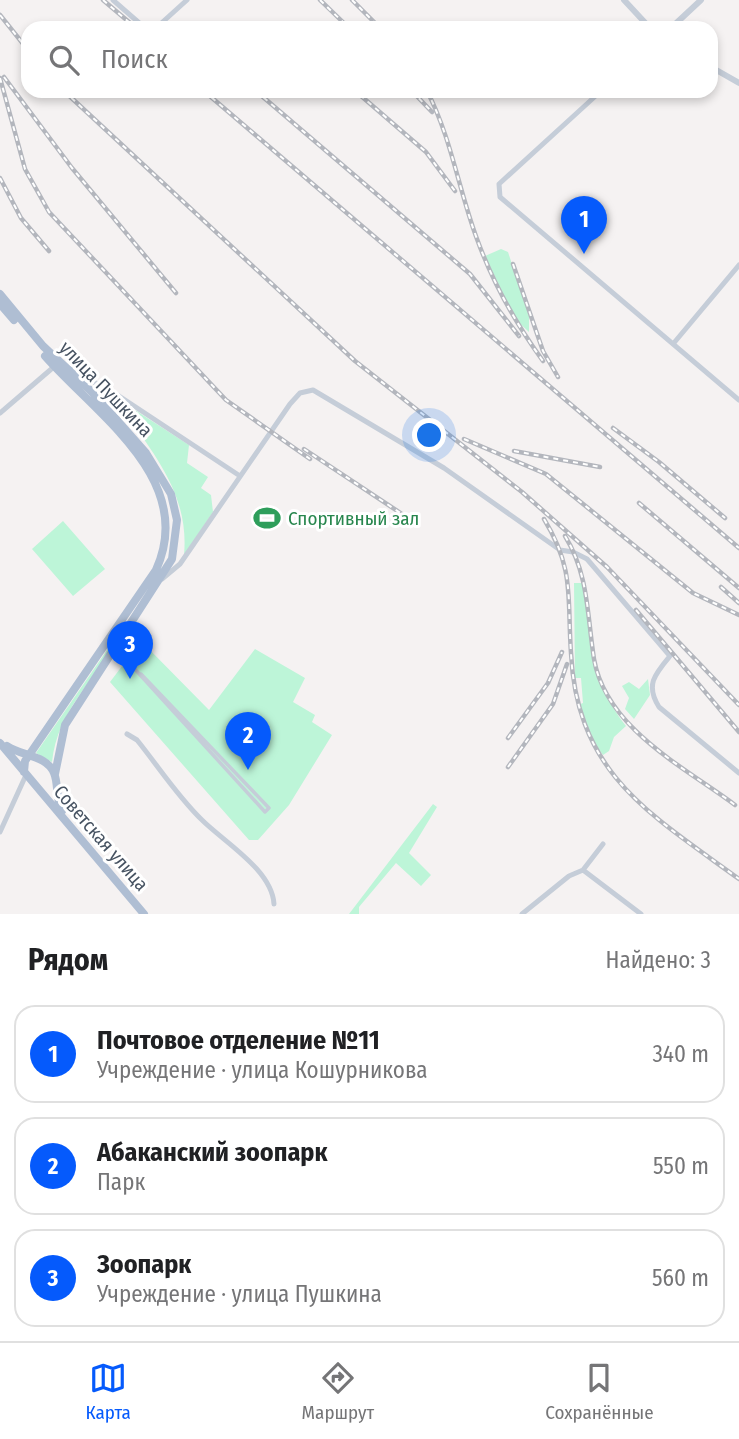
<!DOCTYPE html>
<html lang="ru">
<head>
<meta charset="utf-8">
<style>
  :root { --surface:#fff; --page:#f2f2f2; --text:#202124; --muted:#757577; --line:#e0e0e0; --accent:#055afc }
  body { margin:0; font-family:"Fira Sans Condensed",sans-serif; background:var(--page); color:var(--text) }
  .you { position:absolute; left:430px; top:436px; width:24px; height:24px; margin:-18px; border:5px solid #fff; border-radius:50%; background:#1a73e8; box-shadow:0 0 0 10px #1a73e833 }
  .badge { display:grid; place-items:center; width:46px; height:46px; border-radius:50%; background:var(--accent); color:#fff; font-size:23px; font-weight:700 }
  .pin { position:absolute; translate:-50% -58px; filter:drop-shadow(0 2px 4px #0008) }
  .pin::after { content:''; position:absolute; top:37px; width:24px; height:21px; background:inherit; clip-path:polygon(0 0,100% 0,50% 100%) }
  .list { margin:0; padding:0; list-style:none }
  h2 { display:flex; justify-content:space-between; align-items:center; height:91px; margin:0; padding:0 28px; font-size:30px }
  h2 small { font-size:23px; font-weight:400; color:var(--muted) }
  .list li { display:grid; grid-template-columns:46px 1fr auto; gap:21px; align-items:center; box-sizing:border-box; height:98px; margin:0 14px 14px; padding:0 14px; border:2px solid var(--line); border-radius:21px }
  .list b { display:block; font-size:26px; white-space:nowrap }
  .list p { margin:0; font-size:23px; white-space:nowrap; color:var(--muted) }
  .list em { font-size:23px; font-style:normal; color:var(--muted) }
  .icon { flex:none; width:38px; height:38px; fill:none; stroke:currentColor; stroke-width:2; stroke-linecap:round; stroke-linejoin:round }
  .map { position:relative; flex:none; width:739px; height:914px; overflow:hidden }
  .search { position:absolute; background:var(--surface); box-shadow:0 4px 10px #0003; left:21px; right:21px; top:21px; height:77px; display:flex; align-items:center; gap:18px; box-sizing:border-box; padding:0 24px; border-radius:21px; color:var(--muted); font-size:26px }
  .sheet { height:427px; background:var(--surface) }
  nav { display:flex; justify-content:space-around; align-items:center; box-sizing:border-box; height:98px; border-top:2px solid var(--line); background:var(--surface); font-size:19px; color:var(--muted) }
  nav a { display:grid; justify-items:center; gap:4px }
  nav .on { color:var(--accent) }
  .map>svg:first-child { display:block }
  .green { fill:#bdf5d8 }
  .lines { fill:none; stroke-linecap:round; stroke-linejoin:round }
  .pedestrian { stroke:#c5cdd8; stroke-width:3.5 }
  .minor { stroke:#c5cdd8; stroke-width:5 }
  .tertiary { stroke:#c5cdd8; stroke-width:6 }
  .primary { stroke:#afbed3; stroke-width:8 }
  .rail-casing { stroke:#b3b6bd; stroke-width:4.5 }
  .rail { stroke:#fff; stroke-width:2; stroke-dasharray:5; stroke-linecap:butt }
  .labels { text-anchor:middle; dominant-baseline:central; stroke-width:6; stroke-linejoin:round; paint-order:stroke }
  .street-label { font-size:19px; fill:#475362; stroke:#fff }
  .leisure-label { font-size:19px; fill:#27864d; stroke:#fff; text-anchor:start }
</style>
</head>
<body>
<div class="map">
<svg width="739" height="914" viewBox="0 0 739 914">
  <rect width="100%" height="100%" fill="#f5f2f2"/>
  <!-- green -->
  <path class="green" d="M501,249L508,252L529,316V332L515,319L485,256Z
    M101,388L189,445L187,463L208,477L201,488L211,495L213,512L184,555C189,501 161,463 131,421L133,417L126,408H119Z
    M63,521L105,569L73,596L32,549Z
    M574,583H583C595,641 587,675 626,726L614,737L609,751L603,755L596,746L578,705L583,703L581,678H575Z
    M114,640C94,684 58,709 52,762L36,753Z
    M141,641L209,710L255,649L305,678L293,702L315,715L312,722L332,735L289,805L258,840H249L110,682Z
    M648,679L650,695L634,719L625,709L629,698L622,686L629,682L639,689Z
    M433,804L437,807L409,853L431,875L421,886L396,863L359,907V914H349Z"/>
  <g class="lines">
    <!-- pedestrian -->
    <path class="pedestrian" d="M132,666L265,812L269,808L141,674"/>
    <!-- minor -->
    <path class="minor" d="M113,0L145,28H150
      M156,28L187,0
      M601,91L499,184L500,197L739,400
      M673,344L739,265
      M65,366L119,396L240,476
      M0,413L56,365
      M162,579L180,564L290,404L300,393L313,390L444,468L560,550L573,552L587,559L670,656C655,674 645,685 659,707L739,773
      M127,734L137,740C158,766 178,797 202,820C224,842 272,870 274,904
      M0,832L26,775
      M583,870L641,914
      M522,914L569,876L583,870L603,844"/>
    <!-- tertiary -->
    <path class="tertiary" d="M624,0L650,28
      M671,28L701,0
      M711,67L739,83"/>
    <!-- primary -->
    <path class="primary" d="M0,294L43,346L92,392L146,453L171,494L177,520L172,559L65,725L55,774
      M0,304L14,320
      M0,743L144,914
      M7,746C21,756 47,755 54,773C59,785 55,798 62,811
      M24,772L25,761L156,570C197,480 98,416 45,356"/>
    <defs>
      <path id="rail" d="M103,0L136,28
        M320,0L349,28
        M352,0L380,28
        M0,15L28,50
        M4,77L72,168L176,293
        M0,78L25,169L49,212L226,400L310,459
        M64,91L355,361L522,492L607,567L739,705
        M204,91L739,548
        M256,91L470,274L519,336
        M412,91L432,112
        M427,91C451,137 459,191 477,239C493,283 516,324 543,361
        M360,95L426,152L455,191
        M0,178L21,218L49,251
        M513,264L543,351L558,377
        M613,428L659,462L725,518
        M464,439L546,474L693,593L739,615
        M304,449L405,516
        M514,451L600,467
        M639,503L739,588
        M544,519C575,570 567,597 571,653C577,774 650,814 739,879
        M565,536C589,575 587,615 594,659C606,728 684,767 735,805
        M721,587L739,603
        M636,610L739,732
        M508,738L548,683L562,652
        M508,767L553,704L567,664"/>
    </defs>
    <!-- rail casing -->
    <use href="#rail" class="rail-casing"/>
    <!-- rail -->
    <use href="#rail" class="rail"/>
  </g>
  <!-- icons -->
  <defs>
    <symbol id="stadium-bare" viewBox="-9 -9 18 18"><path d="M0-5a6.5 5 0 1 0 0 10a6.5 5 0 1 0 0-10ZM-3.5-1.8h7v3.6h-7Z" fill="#2e9e5b" stroke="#fff" stroke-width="2.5" paint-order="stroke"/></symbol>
  </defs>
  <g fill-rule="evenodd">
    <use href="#stadium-bare" x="248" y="499" width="38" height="38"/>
  </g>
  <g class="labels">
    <!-- street labels -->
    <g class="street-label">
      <text transform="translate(106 389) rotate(46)">улица Пушкина</text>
      <text transform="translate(101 838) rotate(49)">Советская улица</text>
    </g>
    <!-- leisure labels -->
    <g class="leisure-label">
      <text x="288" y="518">Спортивный зал</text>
    </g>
  </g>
</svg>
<div class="you"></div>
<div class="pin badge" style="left:584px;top:254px">1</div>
<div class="pin badge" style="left:248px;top:770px">2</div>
<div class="pin badge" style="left:130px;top:679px">3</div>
<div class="search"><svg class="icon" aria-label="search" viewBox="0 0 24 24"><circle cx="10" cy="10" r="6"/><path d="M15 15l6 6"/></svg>Поиск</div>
</div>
<section class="sheet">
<h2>Рядом<small>Найдено: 3</small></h2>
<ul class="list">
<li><span class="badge">1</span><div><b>Почтовое отделение №11</b><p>Учреждение · улица Кошурникова</p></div><em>340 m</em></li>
<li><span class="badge">2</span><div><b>Абаканский зоопарк</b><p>Парк</p></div><em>550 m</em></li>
<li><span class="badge">3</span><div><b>Зоопарк</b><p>Учреждение · улица Пушкина</p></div><em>560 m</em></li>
</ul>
</section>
<nav>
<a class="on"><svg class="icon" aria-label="map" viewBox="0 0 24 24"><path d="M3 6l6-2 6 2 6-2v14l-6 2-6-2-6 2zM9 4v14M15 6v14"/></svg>Карта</a>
<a><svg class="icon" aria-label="directions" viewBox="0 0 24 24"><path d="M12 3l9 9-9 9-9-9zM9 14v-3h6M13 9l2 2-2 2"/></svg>Маршрут</a>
<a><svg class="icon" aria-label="saved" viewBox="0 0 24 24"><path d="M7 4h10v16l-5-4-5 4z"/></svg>Сохранённые</a>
</nav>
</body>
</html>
